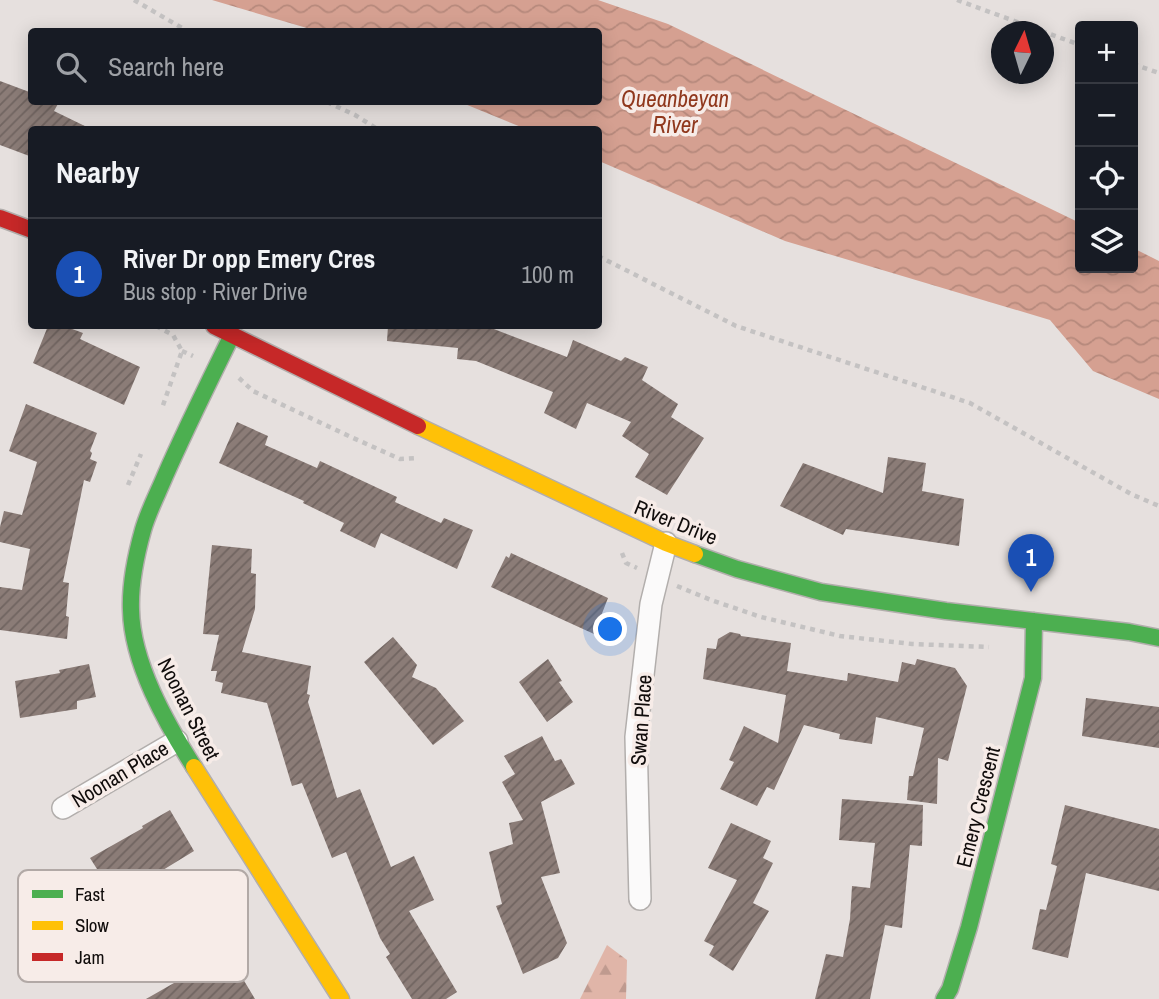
<!DOCTYPE html>
<html lang="en">
<head>
<meta charset="utf-8">
<style>
  :root { --surface:#171b24; --page:#242831; --text:#f1f3f6; --muted:#9ea1a6; --line:#363941; --accent:#7c3aed }
  body { margin:0; font-family:"Archivo Narrow",sans-serif; background:var(--page); color:var(--text) }
  .controls { position:absolute; right:21px; top:21px; display:grid; overflow:hidden; border-radius:7px; box-shadow:0 4px 18px #0003 }
  .controls button { width:63px; height:63px; display:grid; place-items:center; padding:0; border:0; border-bottom:2px solid var(--line); background:var(--surface); color:var(--text); font:35px sans-serif }
  .compass { position:absolute; left:991px; top:21px; width:63px; height:63px; border-radius:50%; background:var(--surface); box-shadow:0 4px 18px #0003; rotate:5deg }
  .you { position:absolute; left:611px; top:630px; width:24px; height:24px; margin:-18px; border:5px solid #fff; border-radius:50%; background:#1a73e8; box-shadow:0 0 0 10px #1a73e833 }
  .badge { display:grid; place-items:center; width:46px; height:46px; border-radius:50%; background:var(--accent); color:#fff; font-size:23px; font-weight:700 }
  .pin { position:absolute; translate:-50% -58px; filter:drop-shadow(0 2px 4px #0008) }
  .pin::after { content:''; position:absolute; top:37px; width:24px; height:21px; background:inherit; clip-path:polygon(0 0,100% 0,50% 100%) }
  .list { margin:0; padding:0; list-style:none }
  h2 { display:flex; justify-content:space-between; align-items:center; height:91px; margin:0; padding:0 28px; font-size:30px }
  h2 small { font-size:23px; font-weight:400; color:var(--muted) }
  .list li { display:grid; grid-template-columns:46px 1fr auto; gap:21px; align-items:center; box-sizing:border-box; height:112px; padding:0 28px; border-top:2px solid var(--line) }
  .list b { display:block; font-size:26px; white-space:nowrap }
  .list p { margin:0; font-size:23px; white-space:nowrap; color:var(--muted) }
  .list em { font-size:23px; font-style:normal; color:var(--muted) }
  .icon { flex:none; width:38px; height:38px; fill:none; stroke:currentColor; stroke-width:2; stroke-linecap:round; stroke-linejoin:round }
  .map { position:relative; flex:none; width:1159px; height:999px; overflow:hidden }
  .search { position:absolute; background:var(--surface); box-shadow:0 4px 18px #0003; left:28px; top:28px; width:574px; height:77px; display:flex; align-items:center; gap:18px; box-sizing:border-box; padding:0 24px; border-radius:7px; color:var(--muted); font-size:26px }
  .panel { position:absolute; background:var(--surface); box-shadow:0 4px 18px #0003; left:28px; top:126px; width:574px; height:203px; border-radius:7px }
  .map>svg:first-child { display:block }
  .forest { fill:url(#forest-firs) }
  .water { fill:url(#water-waves) }
  .building { fill:url(#building-hatch) }
  .lines { fill:none; stroke-linecap:round; stroke-linejoin:round }
  .street-casing { stroke:#b2aeac; stroke-width:24 }
  .fast-casing { stroke:#b2aeac; stroke-width:19 }
  .slow-casing { stroke:#b2aeac; stroke-width:19 }
  .jam-casing { stroke:#b2aeac; stroke-width:19 }
  .path { stroke:#c4c2c2; stroke-width:4.5; stroke-dasharray:5 5; stroke-linecap:butt }
  .street { stroke:#fbfafa; stroke-width:21 }
  .fast { stroke:#4caf50; stroke-width:16 }
  .slow { stroke:#ffc107; stroke-width:16 }
  .jam { stroke:#c62828; stroke-width:16 }
  .labels { text-anchor:middle; dominant-baseline:central; stroke-width:7; stroke-linejoin:round; paint-order:stroke }
  .street-label { font-size:21px; fill:#100c0b; stroke:#f7ece8 }
  .water-label { font-size:23px; font-style:italic; fill:#90381d; stroke:#f7ece8 }
  .key { fill:#f7ece8; stroke:#b2a9a6; stroke-width:2 }
  .key-label { font-size:19px; fill:#100c0b }
</style>
</head>
<body>
<div class="map">
<svg width="1159" height="999" viewBox="0 0 1159 999">
  <defs>
    <pattern id="forest-firs" width="22" height="20" patternUnits="userSpaceOnUse" patternTransform="scale(1.75)"><rect width="22" height="20" fill="#e0b5a8"/><path d="M5 1l3.5 6h-7zM16 11l3.5 6h-7z" fill="#bf9a8f"/></pattern>
    <pattern id="water-waves" width="16" height="10" patternUnits="userSpaceOnUse" patternTransform="scale(1.75)"><rect width="16" height="10" fill="#d5a091"/><path d="M0 5q4-4 8 0t8 0" fill="none" stroke="#b6897c"/></pattern>
    <pattern id="building-hatch" width="6" height="6" patternUnits="userSpaceOnUse" patternTransform="scale(1.75)"><rect width="6" height="6" fill="#8b7c77"/><path d="M-1 1l2-2M0 6l6-6M5 7l2-2" fill="none" stroke="#706460"/></pattern>
  </defs>
  <rect width="100%" height="100%" fill="#e6e0de"/>
  <!-- forest -->
  <path class="forest" d="M607,945L627,960L626,999H580Z"/>
  <!-- water -->
  <path class="water" d="M212,0H598L668,24L1080,223V268H1133V248L1159,261V399L1093,371L1050,320L785,241L599,161L598,130L526,129L460,102H598V32L317,31Z"/>
  <!-- building -->
  <path class="building" d="M0,81L32,93V102H59L54,111L93,130H32V157L0,145Z
    M48,326H64L83,333L80,339L140,367L124,405L33,363Z
    M388,326H486L567,357L573,340L621,361L625,357L648,367L642,380L678,404L671,417L704,438L667,495L635,477L649,454L622,436L631,422L587,403L576,429L544,413L553,392L476,361L457,359L458,348L387,341Z
    M26,404L97,433L90,451L92,453L90,459L97,462L90,482L84,480L63,582L69,583L66,616L69,617L67,639L0,630V587L22,590L30,549L0,542V527L4,511L22,515L37,462L9,451Z
    M237,422L268,436L265,445L317,468L320,461L397,497L395,502L441,523L444,518L473,530L457,569L381,533L375,548L340,531L344,523L303,503L304,501L219,463Z
    M888,457L926,463L922,491L964,499L959,546L846,529L843,535L780,506L803,463L883,493Z
    M212,545L252,549L251,573L256,574L255,609L242,652L311,666L307,694L310,695L308,702L337,798L360,789L391,867L414,856L434,900L409,911L457,992L446,999H412L386,957L390,954L380,938L346,852L332,858L302,783L292,786L267,703L221,693L223,683L215,681L217,671H211L219,635L203,634Z
    M511,553L608,598L594,634L491,587L506,556L509,558Z
    M730,632L740,634L741,636L791,643L787,671L847,681L848,673L898,682L902,662L915,665L917,659L955,668L967,686L948,761L938,758L937,804L907,800L909,776H913L924,728L876,717L872,744L839,739L840,734L804,725L774,790L767,787L757,806L720,789L734,762L729,760L744,726L778,743L786,695L703,679L707,648L716,649L718,639Z
    M393,637L417,665L412,677L436,688L464,721L433,745L364,662Z
    M548,659L562,681L559,682L573,702L547,722L519,682Z
    M89,664L96,697L77,701V709L20,718L15,681L60,673L59,670Z
    M1086,698L1159,707V748L1082,736Z
    M542,736L555,761L561,759L575,784L541,802L560,873L541,877L567,943L558,958L523,974L496,906L502,904L489,852L513,844L509,823L523,820L502,782L515,774L504,756Z
    M842,799L923,805L922,846L910,845L902,928L885,925L870,999H815L826,954L843,957L850,919L852,886L870,888L875,843L839,840Z
    M1065,805L1159,829V891L1086,873L1068,958L1032,949L1040,909L1046,910L1057,866L1051,864Z
    M170,810L194,851L163,870L226,962L231,959L255,999H146L174,983L151,941L168,932L142,882L116,899L90,858L143,828L142,826Z
    M731,823L771,841L763,858L773,863L753,903L769,911L733,971L709,955L714,946L704,941L737,880L708,868Z
    M27,902L51,909L53,904L88,913L77,954L17,936Z"/>
  <g class="lines">
    <defs>
      <path id="street" d="M63,808L177,741
        M640,899L636,737L651,604L666,543"/>
      <path id="fast" d="M695,554L737,569L821,592L946,611L1129,632L1159,638
        M194,767C166,723 132,663 131,610C130,584 136,555 143,530C148,512 158,493 165,476C186,428 209,382 232,335
        M944,999L950,989L969,927L1033,678L1034,621"/>
      <path id="slow" d="M418,426L666,543L695,554
        M194,767L341,999"/>
      <path id="jam" d="M0,218L32,230
        M214,326L418,426"/>
    </defs>
    <!-- street casing -->
    <use href="#street" class="street-casing"/>
    <!-- fast casing -->
    <use href="#fast" class="fast-casing"/>
    <!-- slow casing -->
    <use href="#slow" class="slow-casing"/>
    <!-- jam casing -->
    <use href="#jam" class="jam-casing"/>
    <!-- path -->
    <path class="path" d="M134,0L189,32
      M957,0L1080,45
      M1133,64L1159,73
      M327,102L355,115L379,130
      M598,256L736,326L970,403L1131,494L1159,506
      M156,326L173,335L182,351L162,408
      M182,351L193,356
      M239,378L253,391L351,437L400,459L417,458
      M128,485L141,454
      M622,553L626,563L637,568
      M677,586L711,600L761,617L840,636L912,644L989,647"/>
    <!-- street -->
    <use href="#street" class="street"/>
    <!-- fast -->
    <use href="#fast" class="fast"/>
    <!-- slow -->
    <use href="#slow" class="slow"/>
    <!-- jam -->
    <use href="#jam" class="jam"/>
  </g>
  <g class="labels">
    <!-- street labels -->
    <g class="street-label">
      <text transform="translate(676 522) rotate(22)">River Drive</text>
      <text transform="translate(189 709) rotate(63)">Noonan Street</text>
      <text transform="translate(641 720) rotate(-86)">Swan Place</text>
      <text transform="translate(120 774) rotate(-31)">Noonan Place</text>
      <text transform="translate(978 807) rotate(-76)">Emery Crescent</text>
    </g>
    <!-- water labels -->
    <g class="water-label">
      <text x="675" y="98">Queanbeyan<tspan x="675" dy="26">River</tspan></text>
    </g>
  </g>
  <!-- legend -->
  <rect x="18" y="870" width="230" height="112" rx="10" class="key"/>
  <rect x="32" y="890" width="31" height="8" fill="#4caf50"/>
  <rect x="32" y="921" width="31" height="9" fill="#ffc107"/>
  <rect x="32" y="953" width="31" height="8" fill="#c62828"/>
  <g class="key-label">
    <text x="75" y="901">Fast</text>
    <text x="75" y="932">Slow</text>
    <text x="75" y="964">Jam</text>
  </g>
</svg>
<div class="controls">
<button>+</button>
<button>−</button>
<button><svg class="icon" aria-label="locate" viewBox="0 0 24 24"><circle cx="12" cy="12" r="6"/><path d="M12 2v4M12 18v4M2 12h4M18 12h4"/></svg></button>
<button><svg class="icon" aria-label="layers" viewBox="0 0 24 24"><path d="M12 4l9 5-9 5-9-5zM3 14l9 5 9-5"/></svg></button>
</div>
<svg class="compass" viewBox="-18 -18 36 36"><path d="M0-13l5 13h-10z" fill="#e53935"/><path d="M0 13l5-13h-10z" fill="#9ea1a6"/></svg>
<div class="you"></div>
<div class="pin badge" style="left:1031px;top:592px;background:#1a4fb4">1</div>
<div class="search"><svg class="icon" aria-label="search" viewBox="0 0 24 24"><circle cx="10" cy="10" r="6"/><path d="M15 15l6 6"/></svg>Search here</div>
<section class="panel">
<h2>Nearby<small></small></h2>
<ul class="list">
<li><span class="badge" style="background:#1a4fb4">1</span><div><b>River Dr opp Emery Cres</b><p>Bus stop · River Drive</p></div><em>100 m</em></li>
</ul>
</section>
</div>
</body>
</html>
